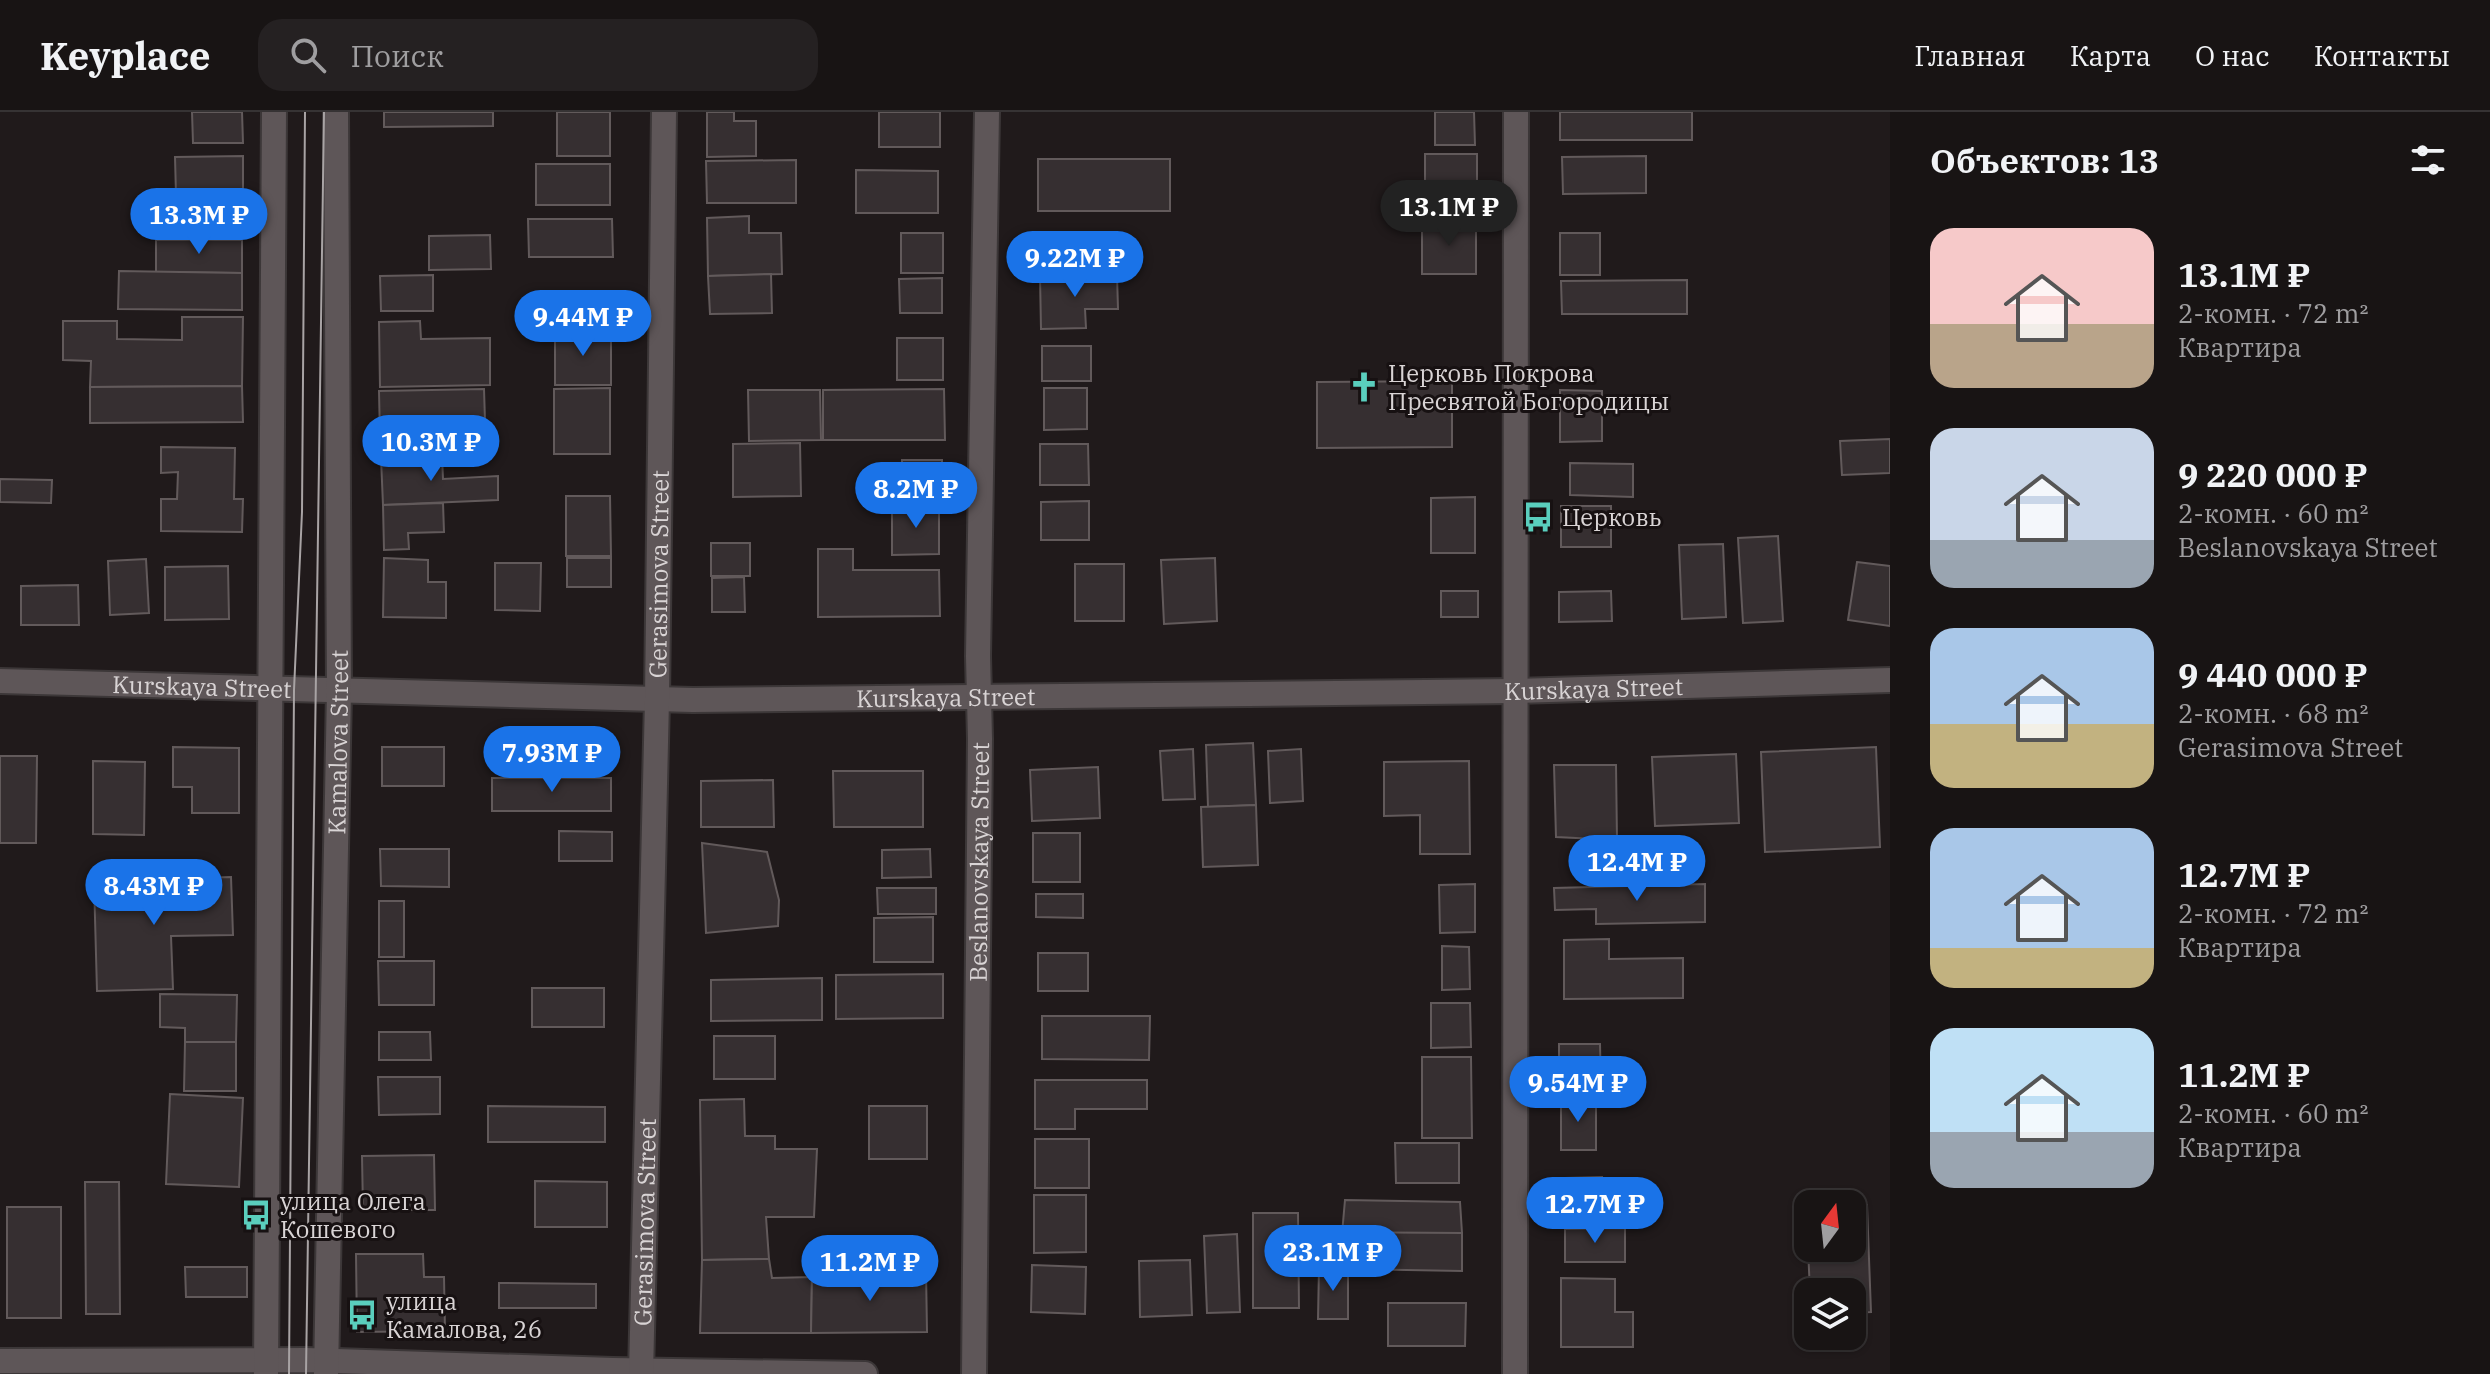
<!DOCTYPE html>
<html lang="ru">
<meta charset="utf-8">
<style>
:root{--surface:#181414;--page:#252122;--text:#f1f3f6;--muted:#9f9ea0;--line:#363334;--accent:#1a73e8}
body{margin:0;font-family:"IBM Plex Serif",serif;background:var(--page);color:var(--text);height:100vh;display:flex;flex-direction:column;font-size:30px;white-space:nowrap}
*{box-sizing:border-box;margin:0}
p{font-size:26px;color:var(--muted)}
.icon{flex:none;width:44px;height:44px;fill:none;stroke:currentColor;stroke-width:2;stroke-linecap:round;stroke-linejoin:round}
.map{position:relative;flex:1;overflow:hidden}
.details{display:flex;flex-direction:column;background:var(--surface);width:600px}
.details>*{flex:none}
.needle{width:52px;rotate:15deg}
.fabs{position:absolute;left:1794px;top:1078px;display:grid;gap:16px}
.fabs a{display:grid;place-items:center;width:72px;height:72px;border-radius:16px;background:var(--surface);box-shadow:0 2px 6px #0004,0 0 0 2px var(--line);font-size:40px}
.price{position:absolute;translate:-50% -68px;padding:0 18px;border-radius:28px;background:var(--accent);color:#fff;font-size:26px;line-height:52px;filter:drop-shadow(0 2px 4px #0008)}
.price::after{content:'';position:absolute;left:50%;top:48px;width:24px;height:18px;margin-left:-12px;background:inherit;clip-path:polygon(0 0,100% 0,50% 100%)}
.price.selected{background:#222;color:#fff}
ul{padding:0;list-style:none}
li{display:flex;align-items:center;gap:24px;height:200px;padding:0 40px}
li span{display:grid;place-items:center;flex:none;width:224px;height:160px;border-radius:24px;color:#555}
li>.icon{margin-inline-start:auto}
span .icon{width:96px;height:96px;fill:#fffc;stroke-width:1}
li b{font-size:34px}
h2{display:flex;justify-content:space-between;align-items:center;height:96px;padding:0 40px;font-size:34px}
header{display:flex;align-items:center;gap:48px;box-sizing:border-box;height:112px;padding:0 40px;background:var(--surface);border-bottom:2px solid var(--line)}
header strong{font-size:38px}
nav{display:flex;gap:44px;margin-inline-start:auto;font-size:28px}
.search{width:560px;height:72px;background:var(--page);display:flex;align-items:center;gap:20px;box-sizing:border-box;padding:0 28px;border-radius:24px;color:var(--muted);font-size:30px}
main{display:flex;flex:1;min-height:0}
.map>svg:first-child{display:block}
</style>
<header>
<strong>Keyplace</strong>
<div class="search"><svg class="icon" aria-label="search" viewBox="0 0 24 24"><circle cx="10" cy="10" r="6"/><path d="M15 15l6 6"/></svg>Поиск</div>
<nav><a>Главная</a><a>Карта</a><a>О нас</a><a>Контакты</a></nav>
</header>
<main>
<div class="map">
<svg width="1890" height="1262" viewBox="0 0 1890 1262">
<rect width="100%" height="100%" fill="#201a1b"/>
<g fill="#362f31" stroke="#625a5b" stroke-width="2">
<polygon points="192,0 242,0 243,31 193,31"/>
<polygon points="384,0 493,0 493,14 384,15"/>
<rect x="557" y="0" width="53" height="44"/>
<polygon points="707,0 734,0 734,9 756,9 756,44 707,45"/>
<rect x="879" y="0" width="61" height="35"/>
<polygon points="1435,0 1474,0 1475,33 1435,33"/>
<rect x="1560" y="0" width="132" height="28"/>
<rect x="1425" y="42" width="52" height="39"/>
<polygon points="243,44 243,83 176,83 175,45"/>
<polygon points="1646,44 1646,81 1563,82 1562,45"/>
<rect x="1038" y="47" width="132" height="52"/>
<polygon points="796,48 796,91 707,91 706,49"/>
<rect x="536" y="52" width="74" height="41"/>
<polygon points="856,58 938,59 938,101 856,101"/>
<polygon points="749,104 749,121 781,121 782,162 708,164 707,106"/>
<polygon points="528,107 612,107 613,145 529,145"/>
<rect x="1422" y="109" width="54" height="53"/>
<rect x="901" y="121" width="42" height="40"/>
<rect x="1560" y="121" width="40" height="42"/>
<polygon points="490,123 491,157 429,158 429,124"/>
<polygon points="156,128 242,128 242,161 156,160"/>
<polygon points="119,159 242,161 242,198 118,197"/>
<polygon points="771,162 772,201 710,202 708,164"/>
<polygon points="433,163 433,199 381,199 380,164"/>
<polygon points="1117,163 1118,197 1085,197 1086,216 1041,217 1040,164"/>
<polygon points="942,166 942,201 900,201 899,167"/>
<polygon points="1687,168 1687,202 1562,202 1561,169"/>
<polygon points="182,205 243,205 242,274 90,275 91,249 63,248 63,209 117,209 117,227 182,228"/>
<polygon points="420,209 421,227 490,226 490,273 380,275 379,210"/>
<polygon points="611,219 611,273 555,273 555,220"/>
<rect x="897" y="226" width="46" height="42"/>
<rect x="1042" y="234" width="49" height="35"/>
<polygon points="1452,269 1452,335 1317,336 1317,270"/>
<polygon points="242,274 243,310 90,311 90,275"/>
<polygon points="610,276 610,342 554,342 554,277"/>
<polygon points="1044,276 1087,276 1087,317 1044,318"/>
<polygon points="484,277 485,309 403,310 404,325 380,325 379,279"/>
<polygon points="944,277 945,328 823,328 823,278"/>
<polygon points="748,278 820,278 821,328 749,329"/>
<polygon points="1560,278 1602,279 1602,329 1560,330"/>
<polygon points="1890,327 1890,361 1842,363 1840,329"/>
<polygon points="800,331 801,384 733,385 733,332"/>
<polygon points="1040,332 1088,332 1089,373 1040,373"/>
<polygon points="161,335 235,336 234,387 243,387 242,420 161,419 161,387 177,387 178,360 161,361"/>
<polygon points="442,344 443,367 498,364 498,388 383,393 381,346"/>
<rect x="902" y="348" width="40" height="38"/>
<polygon points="1570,351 1633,352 1633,385 1570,383"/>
<polygon points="0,367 52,368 51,391 0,390"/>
<polygon points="566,384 610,384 611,444 566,444"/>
<polygon points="1475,385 1475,441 1431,441 1431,386"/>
<polygon points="1089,389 1089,428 1041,428 1041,390"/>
<polygon points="443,391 444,420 408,421 409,437 384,438 383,393"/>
<polygon points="939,392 939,442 892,443 892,393"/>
<rect x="1561" y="394" width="50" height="41"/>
<polygon points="1778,424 1783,509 1743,511 1738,426"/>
<rect x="711" y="431" width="39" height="33"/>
<polygon points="1723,432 1726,505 1682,507 1679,433"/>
<polygon points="818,437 853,437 853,458 939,458 940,504 818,505"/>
<polygon points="384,446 428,448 428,470 446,470 446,506 383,505"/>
<rect x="567" y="446" width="44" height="29"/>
<polygon points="1215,446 1217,509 1164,512 1161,448"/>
<polygon points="146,447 149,501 110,503 108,449"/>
<polygon points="1857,450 1890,454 1890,514 1848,508"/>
<polygon points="495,451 541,451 540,499 495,498"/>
<rect x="1075" y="452" width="49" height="57"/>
<polygon points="228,454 229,507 165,508 165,455"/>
<polygon points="744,465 745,500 712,500 712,466"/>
<polygon points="78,473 79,513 21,513 21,474"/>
<rect x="1441" y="479" width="37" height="26"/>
<polygon points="1611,479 1612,509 1559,510 1559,480"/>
<polygon points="1253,631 1256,693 1208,695 1206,633"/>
<polygon points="173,635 239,636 239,701 192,701 192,675 173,675"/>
<rect x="382" y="635" width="62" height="39"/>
<polygon points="1876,635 1880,735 1765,740 1761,640"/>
<polygon points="1193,637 1195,687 1163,688 1160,639"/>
<polygon points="1301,637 1303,689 1270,691 1268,639"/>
<polygon points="1736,642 1739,711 1655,714 1652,645"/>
<polygon points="0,644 37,644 36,731 0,731"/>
<polygon points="93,649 145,650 144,723 93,722"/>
<polygon points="1469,649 1470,742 1420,742 1420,703 1384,704 1384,650"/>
<polygon points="1554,653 1616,653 1617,728 1556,725"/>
<polygon points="1098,655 1100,706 1032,709 1030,658"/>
<polygon points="833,659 923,659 923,715 834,715"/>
<rect x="492" y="666" width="119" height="33"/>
<polygon points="773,668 774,715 701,715 701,669"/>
<polygon points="1256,693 1258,753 1203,755 1201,695"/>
<polygon points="559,719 612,720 612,749 559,749"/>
<rect x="1033" y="721" width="47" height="49"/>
<polygon points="702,731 767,740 779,788 778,814 706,821"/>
<polygon points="380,737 449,737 449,775 381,774"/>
<polygon points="930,737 931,765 882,766 882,738"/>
<polygon points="231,765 233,823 171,824 173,877 97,879 94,769"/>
<polygon points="1475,772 1475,820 1440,821 1439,773"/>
<polygon points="1705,772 1705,810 1596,812 1596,797 1555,798 1554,776"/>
<polygon points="877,776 936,776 936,802 878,802"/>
<polygon points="1036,782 1083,782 1083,806 1036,805"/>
<rect x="379" y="789" width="25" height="56"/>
<polygon points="933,805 933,850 874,850 874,806"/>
<polygon points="1609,827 1609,847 1683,846 1683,886 1564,887 1564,828"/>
<polygon points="1442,834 1469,835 1470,877 1442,878"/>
<rect x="1038" y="841" width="50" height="38"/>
<polygon points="378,849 434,849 434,893 379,893"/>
<polygon points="943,862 943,906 836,907 836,863"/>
<polygon points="822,866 822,908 711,909 711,868"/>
<rect x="532" y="876" width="72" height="39"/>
<polygon points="160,882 237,883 236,930 185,930 185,916 160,915"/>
<polygon points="1431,891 1470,891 1471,935 1431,936"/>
<polygon points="1042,904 1150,904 1149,948 1042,947"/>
<polygon points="379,920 430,920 431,948 379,948"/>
<rect x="714" y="924" width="61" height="43"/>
<polygon points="185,930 236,930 236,979 184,979"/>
<polygon points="1559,932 1600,932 1601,977 1559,978"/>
<polygon points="1422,945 1471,945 1472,1026 1422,1026"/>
<polygon points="378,965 440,965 440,1002 379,1003"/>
<polygon points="1035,968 1147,968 1147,997 1075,997 1075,1017 1035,1017"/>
<polygon points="170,982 243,986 239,1075 166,1072"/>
<rect x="1561" y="985" width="35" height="53"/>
<polygon points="744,987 745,1024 775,1024 775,1037 817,1037 814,1105 766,1105 769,1147 702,1148 700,988"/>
<polygon points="488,994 605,995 605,1030 488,1030"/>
<rect x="869" y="994" width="58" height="53"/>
<rect x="1035" y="1027" width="54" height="49"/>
<polygon points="1395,1031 1459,1031 1459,1071 1396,1071"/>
<polygon points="434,1043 435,1098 363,1098 362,1044"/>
<polygon points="1602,1065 1602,1103 1565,1103 1565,1066"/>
<polygon points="535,1069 607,1070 607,1115 535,1115"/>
<polygon points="85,1070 119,1070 120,1202 86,1202"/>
<polygon points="1034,1083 1086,1083 1086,1140 1034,1141"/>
<polygon points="1345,1088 1460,1090 1462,1121 1342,1122"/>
<polygon points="1852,1093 1867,1093 1871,1200 1852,1201 1852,1180 1810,1180 1808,1136 1852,1136"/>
<rect x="7" y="1095" width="54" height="111"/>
<polygon points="1253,1101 1298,1101 1299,1196 1253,1196"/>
<polygon points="1625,1116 1625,1150 1565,1150 1565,1117"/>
<polygon points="1316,1120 1462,1121 1462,1159 1351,1157 1351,1149 1316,1149"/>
<polygon points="1237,1122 1240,1200 1207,1201 1204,1124"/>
<polygon points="356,1142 423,1142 424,1165 444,1165 445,1219 357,1220"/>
<polygon points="769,1147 772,1166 812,1165 811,1221 700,1221 702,1148"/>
<polygon points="1190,1148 1192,1203 1140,1205 1139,1149"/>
<polygon points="1032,1153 1086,1155 1085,1202 1031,1200"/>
<polygon points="185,1155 247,1155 247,1185 186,1185"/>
<polygon points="1319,1155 1348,1155 1348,1207 1318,1207"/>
<polygon points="926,1159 927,1220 811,1221 812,1165"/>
<polygon points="1561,1166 1615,1167 1615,1200 1633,1200 1633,1235 1561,1235"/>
<polygon points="499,1171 596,1172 596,1196 499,1196"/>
<polygon points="1388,1191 1466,1191 1465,1234 1388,1234"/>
</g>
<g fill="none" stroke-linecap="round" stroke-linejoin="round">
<g stroke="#3c3738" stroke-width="28">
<g id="minor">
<path id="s1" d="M0 569 693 588 1514 579 1890 568"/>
<polyline points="0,1249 306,1248 613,1258 865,1262"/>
<polyline points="266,1262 274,0"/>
<path id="s2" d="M326 1262 339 579 336 0"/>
<path id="s3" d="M641 1262 657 588 664 0"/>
<path id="s4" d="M974 1262 980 627 978 544 987 0"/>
<polyline points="1515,1262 1516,0"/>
</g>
</g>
<use href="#minor" stroke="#5e5658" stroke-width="24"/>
<g stroke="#a8a3a4" stroke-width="2">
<polyline points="289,1262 294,578 302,400 305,0"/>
<polyline points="306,1262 324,0"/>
</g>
</g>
<defs>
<g id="church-bare" transform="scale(2.4)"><path d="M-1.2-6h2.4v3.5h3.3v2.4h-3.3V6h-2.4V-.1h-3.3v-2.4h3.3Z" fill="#5acebd" stroke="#171112" stroke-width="2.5" paint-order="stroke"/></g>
<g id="bus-bare" transform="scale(2.4)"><path d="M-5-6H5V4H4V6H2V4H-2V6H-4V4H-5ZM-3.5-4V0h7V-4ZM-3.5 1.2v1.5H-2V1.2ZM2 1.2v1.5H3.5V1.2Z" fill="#5acebd" stroke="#171112" stroke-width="2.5" paint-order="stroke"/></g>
</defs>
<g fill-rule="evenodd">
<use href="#church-bare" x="1364" y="275"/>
<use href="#bus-bare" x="1538" y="405"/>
<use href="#bus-bare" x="256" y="1103"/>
<use href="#bus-bare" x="362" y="1203"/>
</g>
<g text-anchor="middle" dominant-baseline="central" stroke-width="6" stroke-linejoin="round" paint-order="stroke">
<g font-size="24" fill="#d9d4d5" stroke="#171112" text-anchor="start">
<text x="1388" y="261">Церковь Покрова<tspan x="1388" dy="28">Пресвятой Богородицы</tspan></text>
<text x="1562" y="405">Церковь</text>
<text x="280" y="1089">улица Олега<tspan x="280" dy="28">Кошевого</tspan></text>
<text x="386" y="1189">улица<tspan x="386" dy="28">Камалова, 26</tspan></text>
</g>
<g font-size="24" fill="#d9d4d5" stroke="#171112">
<text stroke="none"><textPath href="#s3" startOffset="800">Gerasimova Street</textPath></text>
<text stroke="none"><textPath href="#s1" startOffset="202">Kurskaya Street</textPath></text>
<text stroke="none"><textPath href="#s1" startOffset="1594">Kurskaya Street</textPath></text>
<text stroke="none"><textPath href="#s1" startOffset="946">Kurskaya Street</textPath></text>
<text stroke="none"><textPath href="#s2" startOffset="632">Kamalova Street</textPath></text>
<text stroke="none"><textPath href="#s4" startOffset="512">Beslanovskaya Street</textPath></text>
<text stroke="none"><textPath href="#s3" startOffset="152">Gerasimova Street</textPath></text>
</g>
</g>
</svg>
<div class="fabs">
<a><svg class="needle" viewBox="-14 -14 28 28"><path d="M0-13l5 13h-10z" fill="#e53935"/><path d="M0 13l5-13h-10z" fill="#9f9ea0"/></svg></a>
<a><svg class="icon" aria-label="layers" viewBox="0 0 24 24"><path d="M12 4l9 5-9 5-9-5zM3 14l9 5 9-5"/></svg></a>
</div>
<b class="price selected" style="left:1449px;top:136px">13.1M ₽</b>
<b class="price" style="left:199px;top:144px">13.3M ₽</b>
<b class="price" style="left:1075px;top:187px">9.22M ₽</b>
<b class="price" style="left:583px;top:246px">9.44M ₽</b>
<b class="price" style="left:431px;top:371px">10.3M ₽</b>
<b class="price" style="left:916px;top:418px">8.2M ₽</b>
<b class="price" style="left:552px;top:682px">7.93M ₽</b>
<b class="price" style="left:1637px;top:791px">12.4M ₽</b>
<b class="price" style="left:154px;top:815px">8.43M ₽</b>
<b class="price" style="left:1578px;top:1012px">9.54M ₽</b>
<b class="price" style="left:1595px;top:1133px">12.7M ₽</b>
<b class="price" style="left:1333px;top:1181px">23.1M ₽</b>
<b class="price" style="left:870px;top:1191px">11.2M ₽</b>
</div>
<section class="details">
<h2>Объектов: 13<svg class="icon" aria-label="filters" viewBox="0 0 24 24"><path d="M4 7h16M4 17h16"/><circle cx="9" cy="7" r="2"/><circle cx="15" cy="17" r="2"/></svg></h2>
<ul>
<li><span style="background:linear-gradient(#f6c9c9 60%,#b9a48a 0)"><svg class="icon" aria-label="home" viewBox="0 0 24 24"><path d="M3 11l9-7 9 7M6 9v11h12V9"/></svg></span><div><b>13.1M ₽</b><p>2-комн. · 72 m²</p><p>Квартира</p></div></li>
<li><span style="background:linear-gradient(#c9d6e8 70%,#9aa5b1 0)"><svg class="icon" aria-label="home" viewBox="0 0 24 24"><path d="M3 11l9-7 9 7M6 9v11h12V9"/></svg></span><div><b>9 220 000 ₽</b><p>2-комн. · 60 m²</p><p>Beslanovskaya Street</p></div></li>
<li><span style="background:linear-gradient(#a9c7e8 60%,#c2b280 0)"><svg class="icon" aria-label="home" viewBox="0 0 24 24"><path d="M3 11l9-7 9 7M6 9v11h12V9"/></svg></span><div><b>9 440 000 ₽</b><p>2-комн. · 68 m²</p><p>Gerasimova Street</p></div></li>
<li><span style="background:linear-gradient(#a9c7e8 75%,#c2b280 0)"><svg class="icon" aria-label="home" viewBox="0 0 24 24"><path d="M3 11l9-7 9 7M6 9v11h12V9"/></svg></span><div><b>12.7M ₽</b><p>2-комн. · 72 m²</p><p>Квартира</p></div></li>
<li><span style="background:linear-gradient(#bfe0f5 65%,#9aa5b1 0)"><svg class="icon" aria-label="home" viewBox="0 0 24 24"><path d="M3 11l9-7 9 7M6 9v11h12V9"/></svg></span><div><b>11.2M ₽</b><p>2-комн. · 60 m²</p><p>Квартира</p></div></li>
</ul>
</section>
</main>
